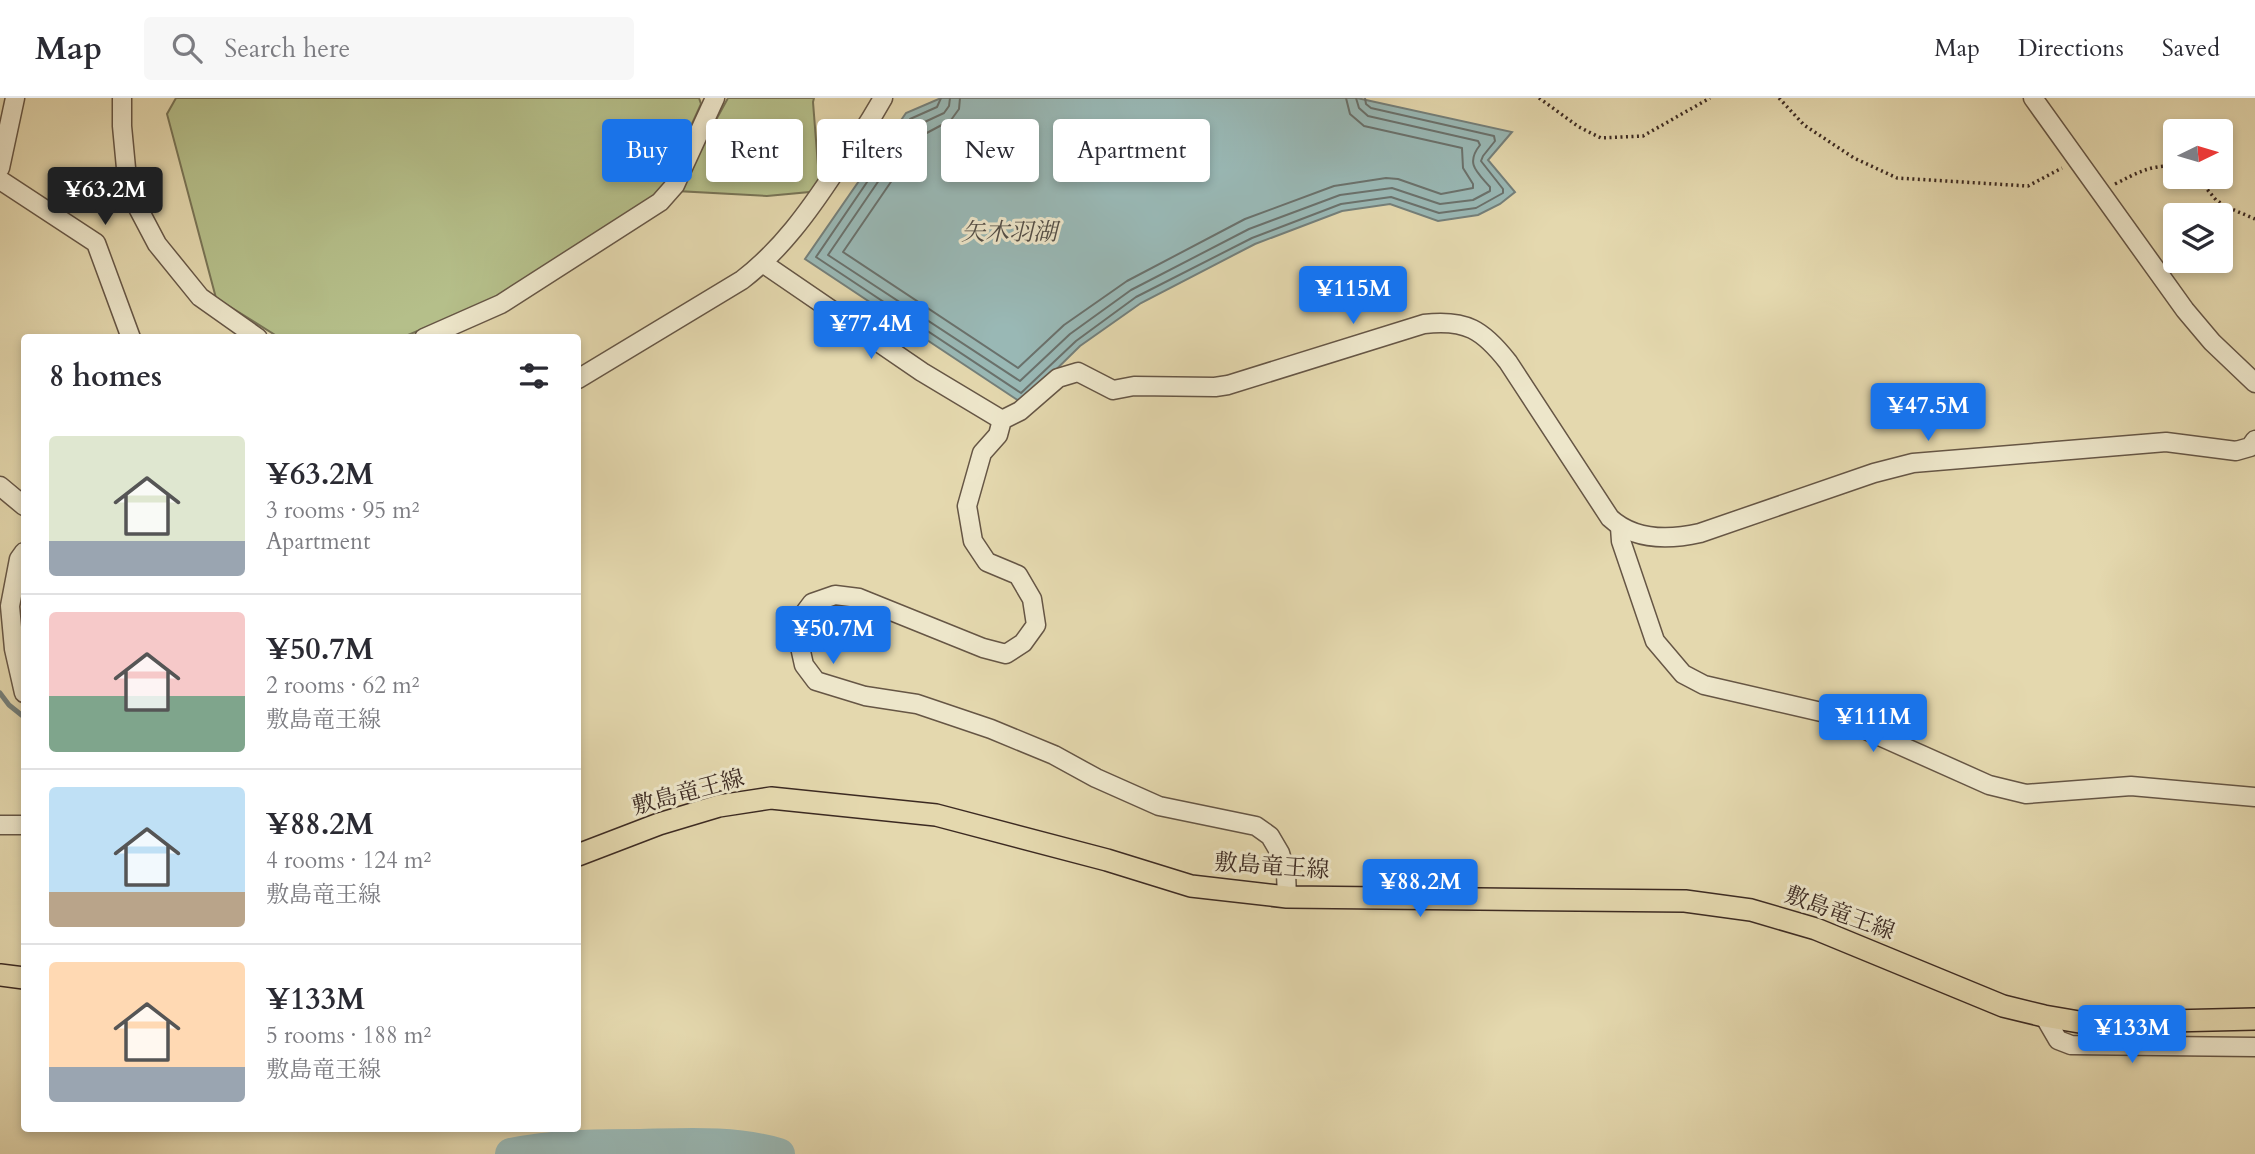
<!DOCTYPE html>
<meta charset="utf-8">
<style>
:root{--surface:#fff;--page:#f7f7f7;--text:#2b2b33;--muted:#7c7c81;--line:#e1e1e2;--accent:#1a73e8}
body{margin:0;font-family:Cardo,"Noto Serif JP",serif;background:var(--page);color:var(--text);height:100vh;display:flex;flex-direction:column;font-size:26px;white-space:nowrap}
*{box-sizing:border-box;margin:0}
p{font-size:23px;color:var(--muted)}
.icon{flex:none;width:38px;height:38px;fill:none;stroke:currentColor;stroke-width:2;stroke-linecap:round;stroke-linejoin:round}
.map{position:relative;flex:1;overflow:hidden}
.sheet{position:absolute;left:21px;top:236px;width:560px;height:798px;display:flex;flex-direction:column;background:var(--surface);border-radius:7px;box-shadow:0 4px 10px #0003}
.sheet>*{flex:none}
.guide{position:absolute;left:602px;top:21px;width:665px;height:63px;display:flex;gap:14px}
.needle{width:46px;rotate:85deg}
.fabs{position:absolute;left:2163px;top:21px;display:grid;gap:14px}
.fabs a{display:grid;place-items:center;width:70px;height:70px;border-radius:7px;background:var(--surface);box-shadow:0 4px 10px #0003;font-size:35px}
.price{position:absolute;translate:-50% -60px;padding:0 16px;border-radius:7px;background:var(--accent);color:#fff;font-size:23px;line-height:46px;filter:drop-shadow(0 2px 4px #0008)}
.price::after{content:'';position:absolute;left:50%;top:42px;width:21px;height:16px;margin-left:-10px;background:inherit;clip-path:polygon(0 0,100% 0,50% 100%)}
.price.selected{background:#222;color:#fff}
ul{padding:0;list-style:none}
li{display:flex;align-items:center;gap:21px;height:175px;padding:0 28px}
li+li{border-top:2px solid var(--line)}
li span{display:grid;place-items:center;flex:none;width:196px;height:140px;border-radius:7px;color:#555}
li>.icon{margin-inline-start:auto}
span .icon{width:84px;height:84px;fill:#fffc;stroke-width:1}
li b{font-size:30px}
h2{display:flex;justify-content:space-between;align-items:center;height:84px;padding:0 28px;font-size:30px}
.chip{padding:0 24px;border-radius:7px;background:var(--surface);box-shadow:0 4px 10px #0003;font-size:24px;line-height:63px}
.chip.selected{background:var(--accent);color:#fff}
header{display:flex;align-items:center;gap:42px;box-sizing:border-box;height:98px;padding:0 35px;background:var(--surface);border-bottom:2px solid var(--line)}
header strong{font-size:33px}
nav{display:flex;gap:38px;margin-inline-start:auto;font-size:24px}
.search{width:490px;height:63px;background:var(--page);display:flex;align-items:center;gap:18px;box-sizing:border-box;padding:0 24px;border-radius:7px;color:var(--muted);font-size:26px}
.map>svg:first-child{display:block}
</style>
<header>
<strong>Map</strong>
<div class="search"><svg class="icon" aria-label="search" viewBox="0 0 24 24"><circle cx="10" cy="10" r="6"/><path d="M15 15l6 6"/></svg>Search here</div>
<nav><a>Map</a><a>Directions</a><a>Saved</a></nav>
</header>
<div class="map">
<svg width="2255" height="1056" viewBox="0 0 2255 1056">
<rect width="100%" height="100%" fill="#e4d8ae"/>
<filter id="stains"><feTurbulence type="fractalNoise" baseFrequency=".00286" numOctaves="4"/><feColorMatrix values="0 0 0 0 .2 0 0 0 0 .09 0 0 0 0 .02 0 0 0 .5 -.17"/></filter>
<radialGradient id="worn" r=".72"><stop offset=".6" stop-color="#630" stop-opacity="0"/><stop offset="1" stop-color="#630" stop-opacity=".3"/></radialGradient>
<g fill="#b5bf8a" stroke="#787456" stroke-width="2">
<polygon points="176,0 699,0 701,6 661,94 496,200 401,240 280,240 216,200 167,16"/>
<polygon points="728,0 814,0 813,4 820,93 767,98 677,93"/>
</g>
<polygon fill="#99b8b5" stroke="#747f7a" stroke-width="2" points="941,0 1357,0 1512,34 1488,62 1515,94 1500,106 1478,117 1438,123 1390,106 1342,113 1255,146 1141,205 1080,248 1022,305 805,161 906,15"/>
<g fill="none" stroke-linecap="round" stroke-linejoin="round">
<g stroke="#6a716c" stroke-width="2">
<polyline points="941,0 937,9 910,21 816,159 1021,295 1076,243 1136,199 1252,140 1341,106 1391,99 1439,115 1476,110 1503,95 1503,91 1481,63 1483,58 1495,43 1494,38 1371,10 1366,6 1365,0"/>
<path d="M950 0 949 8 944 15 916 28 828 157 1020 283 1070 236 1131 192 1249 131 1340 97 1392 90 1440 106 1473 102 1490 93V89C1477 74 1465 66 1480 47L1478 43 1368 18 1359 10 1356 0"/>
<polyline points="960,0 959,11 951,22 923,37 843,154 1018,270 1064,227 1127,183 1245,121 1334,88 1386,80 1398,81 1441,96 1473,90 1473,86 1463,70 1462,50 1364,28 1350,16 1346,0"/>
</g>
<polyline stroke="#747f7a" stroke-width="5" points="0,595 9,607 24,619"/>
<path stroke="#99b8b5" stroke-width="32" d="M511 1056C553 1047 597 1047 640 1047 687 1046 734 1043 779 1056"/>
<g stroke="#665645" stroke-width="21">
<g id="minor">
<polyline points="122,0 122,28 128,91 157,146 200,199 258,240"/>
<polyline points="2033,0 2185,212 2212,244 2255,285"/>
<polyline points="0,70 15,0"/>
<polyline points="0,82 96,145 131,240"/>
<polyline points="764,166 922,274 1002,322"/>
<polyline points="424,240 501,206 660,104 675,87 715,0"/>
<path d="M578 281 742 182C781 152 809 113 836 72 853 49 869 25 883 0"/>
<polyline points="0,388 24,408"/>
<polyline points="1620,429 1621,443 1655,543 1683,576 1704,587 1830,616 1989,687 2026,696 2131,688 2255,699"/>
<polyline points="24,454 19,461 10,508 14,551 24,595"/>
<polyline points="0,727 24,727"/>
<path d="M1287 799 1286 775 1280 755 1270 738 1256 728 1159 708 1096 680 1054 657 991 631 917 606 865 598 816 583 804 567 798 540 800 521 812 505 835 497 859 500 983 550 1006 556 1023 545 1036 527 1032 501 1018 477 987 464 973 443 967 408 982 355 998 337 1002 322 1020 313 1058 280 1078 274 1113 292 1134 288 1215 289 1228 287 1424 226C1466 221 1483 232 1508 264L1610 420C1635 443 1669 442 1700 435L1874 375 1913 365 2166 344 2236 353 2250 349 2255 342"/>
<polyline points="2044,918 2058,942 2071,947 2255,949"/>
</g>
</g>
<g stroke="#3c2a22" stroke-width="24">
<g id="major">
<polyline points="578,757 659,726 719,708 771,700 936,717 1107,762 1191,788 1287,799 1685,803 1751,812 1816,831 2003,908 2044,918 2085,925 2255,921"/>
<polyline points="0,877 24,880"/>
</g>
</g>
<g stroke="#3c2a22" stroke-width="3.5" stroke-dasharray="2 3.5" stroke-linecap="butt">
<polyline points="1539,0 1579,29 1601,40 1643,38 1710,0"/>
<polyline points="1779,0 1804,27 1854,60 1897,80 2028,88 2062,70"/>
<polyline points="2197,79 2216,102 2227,109 2255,121"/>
<path d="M2115 86C2137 75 2150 67 2175 68"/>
</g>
<use href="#minor" stroke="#ede6ca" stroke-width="18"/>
<use href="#major" stroke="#e4d8ae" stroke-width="21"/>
</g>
<g text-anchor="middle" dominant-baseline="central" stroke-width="6" stroke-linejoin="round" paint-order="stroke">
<g font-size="23" fill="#3c2a22" stroke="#ede6ca">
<text transform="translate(688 694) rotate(-15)">敷島竜王線</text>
<text transform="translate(1272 768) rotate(4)">敷島竜王線</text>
<text transform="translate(1840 815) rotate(20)">敷島竜王線</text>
</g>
<g font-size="24" font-style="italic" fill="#534e47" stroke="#ede6ca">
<text x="1009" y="134">矢木羽湖</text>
</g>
</g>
<rect width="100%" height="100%" filter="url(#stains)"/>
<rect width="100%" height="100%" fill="url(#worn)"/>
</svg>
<div class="fabs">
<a><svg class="needle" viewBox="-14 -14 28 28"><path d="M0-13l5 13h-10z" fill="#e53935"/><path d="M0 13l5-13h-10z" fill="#7c7c81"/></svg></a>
<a><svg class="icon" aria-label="layers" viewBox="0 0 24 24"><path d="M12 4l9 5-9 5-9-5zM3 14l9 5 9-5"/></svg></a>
</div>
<b class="price selected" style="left:105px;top:129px">¥63.2M</b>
<b class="price" style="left:1353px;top:228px">¥115M</b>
<b class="price" style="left:871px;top:263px">¥77.4M</b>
<b class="price" style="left:1928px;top:345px">¥47.5M</b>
<b class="price" style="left:833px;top:568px">¥50.7M</b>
<b class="price" style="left:1873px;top:656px">¥111M</b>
<b class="price" style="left:1420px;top:821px">¥88.2M</b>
<b class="price" style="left:2132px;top:967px">¥133M</b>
<div class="guide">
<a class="chip selected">Buy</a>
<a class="chip">Rent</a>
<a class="chip">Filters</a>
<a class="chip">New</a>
<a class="chip">Apartment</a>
</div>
<section class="sheet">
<h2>8 homes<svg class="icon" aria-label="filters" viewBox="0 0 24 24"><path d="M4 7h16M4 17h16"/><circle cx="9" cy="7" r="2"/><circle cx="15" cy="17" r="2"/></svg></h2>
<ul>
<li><span style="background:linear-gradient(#dfe7d0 75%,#9aa5b1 0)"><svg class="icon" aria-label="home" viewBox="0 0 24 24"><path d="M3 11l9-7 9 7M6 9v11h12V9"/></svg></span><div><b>¥63.2M</b><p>3 rooms · 95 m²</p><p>Apartment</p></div></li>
<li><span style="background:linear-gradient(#f6c9c9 60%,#7fa58c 0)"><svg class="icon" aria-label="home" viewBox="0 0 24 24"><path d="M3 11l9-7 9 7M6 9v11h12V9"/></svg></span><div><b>¥50.7M</b><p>2 rooms · 62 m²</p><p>敷島竜王線</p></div></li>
<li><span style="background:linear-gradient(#bfe0f5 75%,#b9a48a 0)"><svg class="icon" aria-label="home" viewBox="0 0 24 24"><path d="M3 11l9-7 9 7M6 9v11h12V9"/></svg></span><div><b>¥88.2M</b><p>4 rooms · 124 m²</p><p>敷島竜王線</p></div></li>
<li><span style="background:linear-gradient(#ffd9b3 75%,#9aa5b1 0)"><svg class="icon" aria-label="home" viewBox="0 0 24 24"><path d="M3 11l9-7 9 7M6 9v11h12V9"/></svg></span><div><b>¥133M</b><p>5 rooms · 188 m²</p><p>敷島竜王線</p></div></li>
</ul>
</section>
</div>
